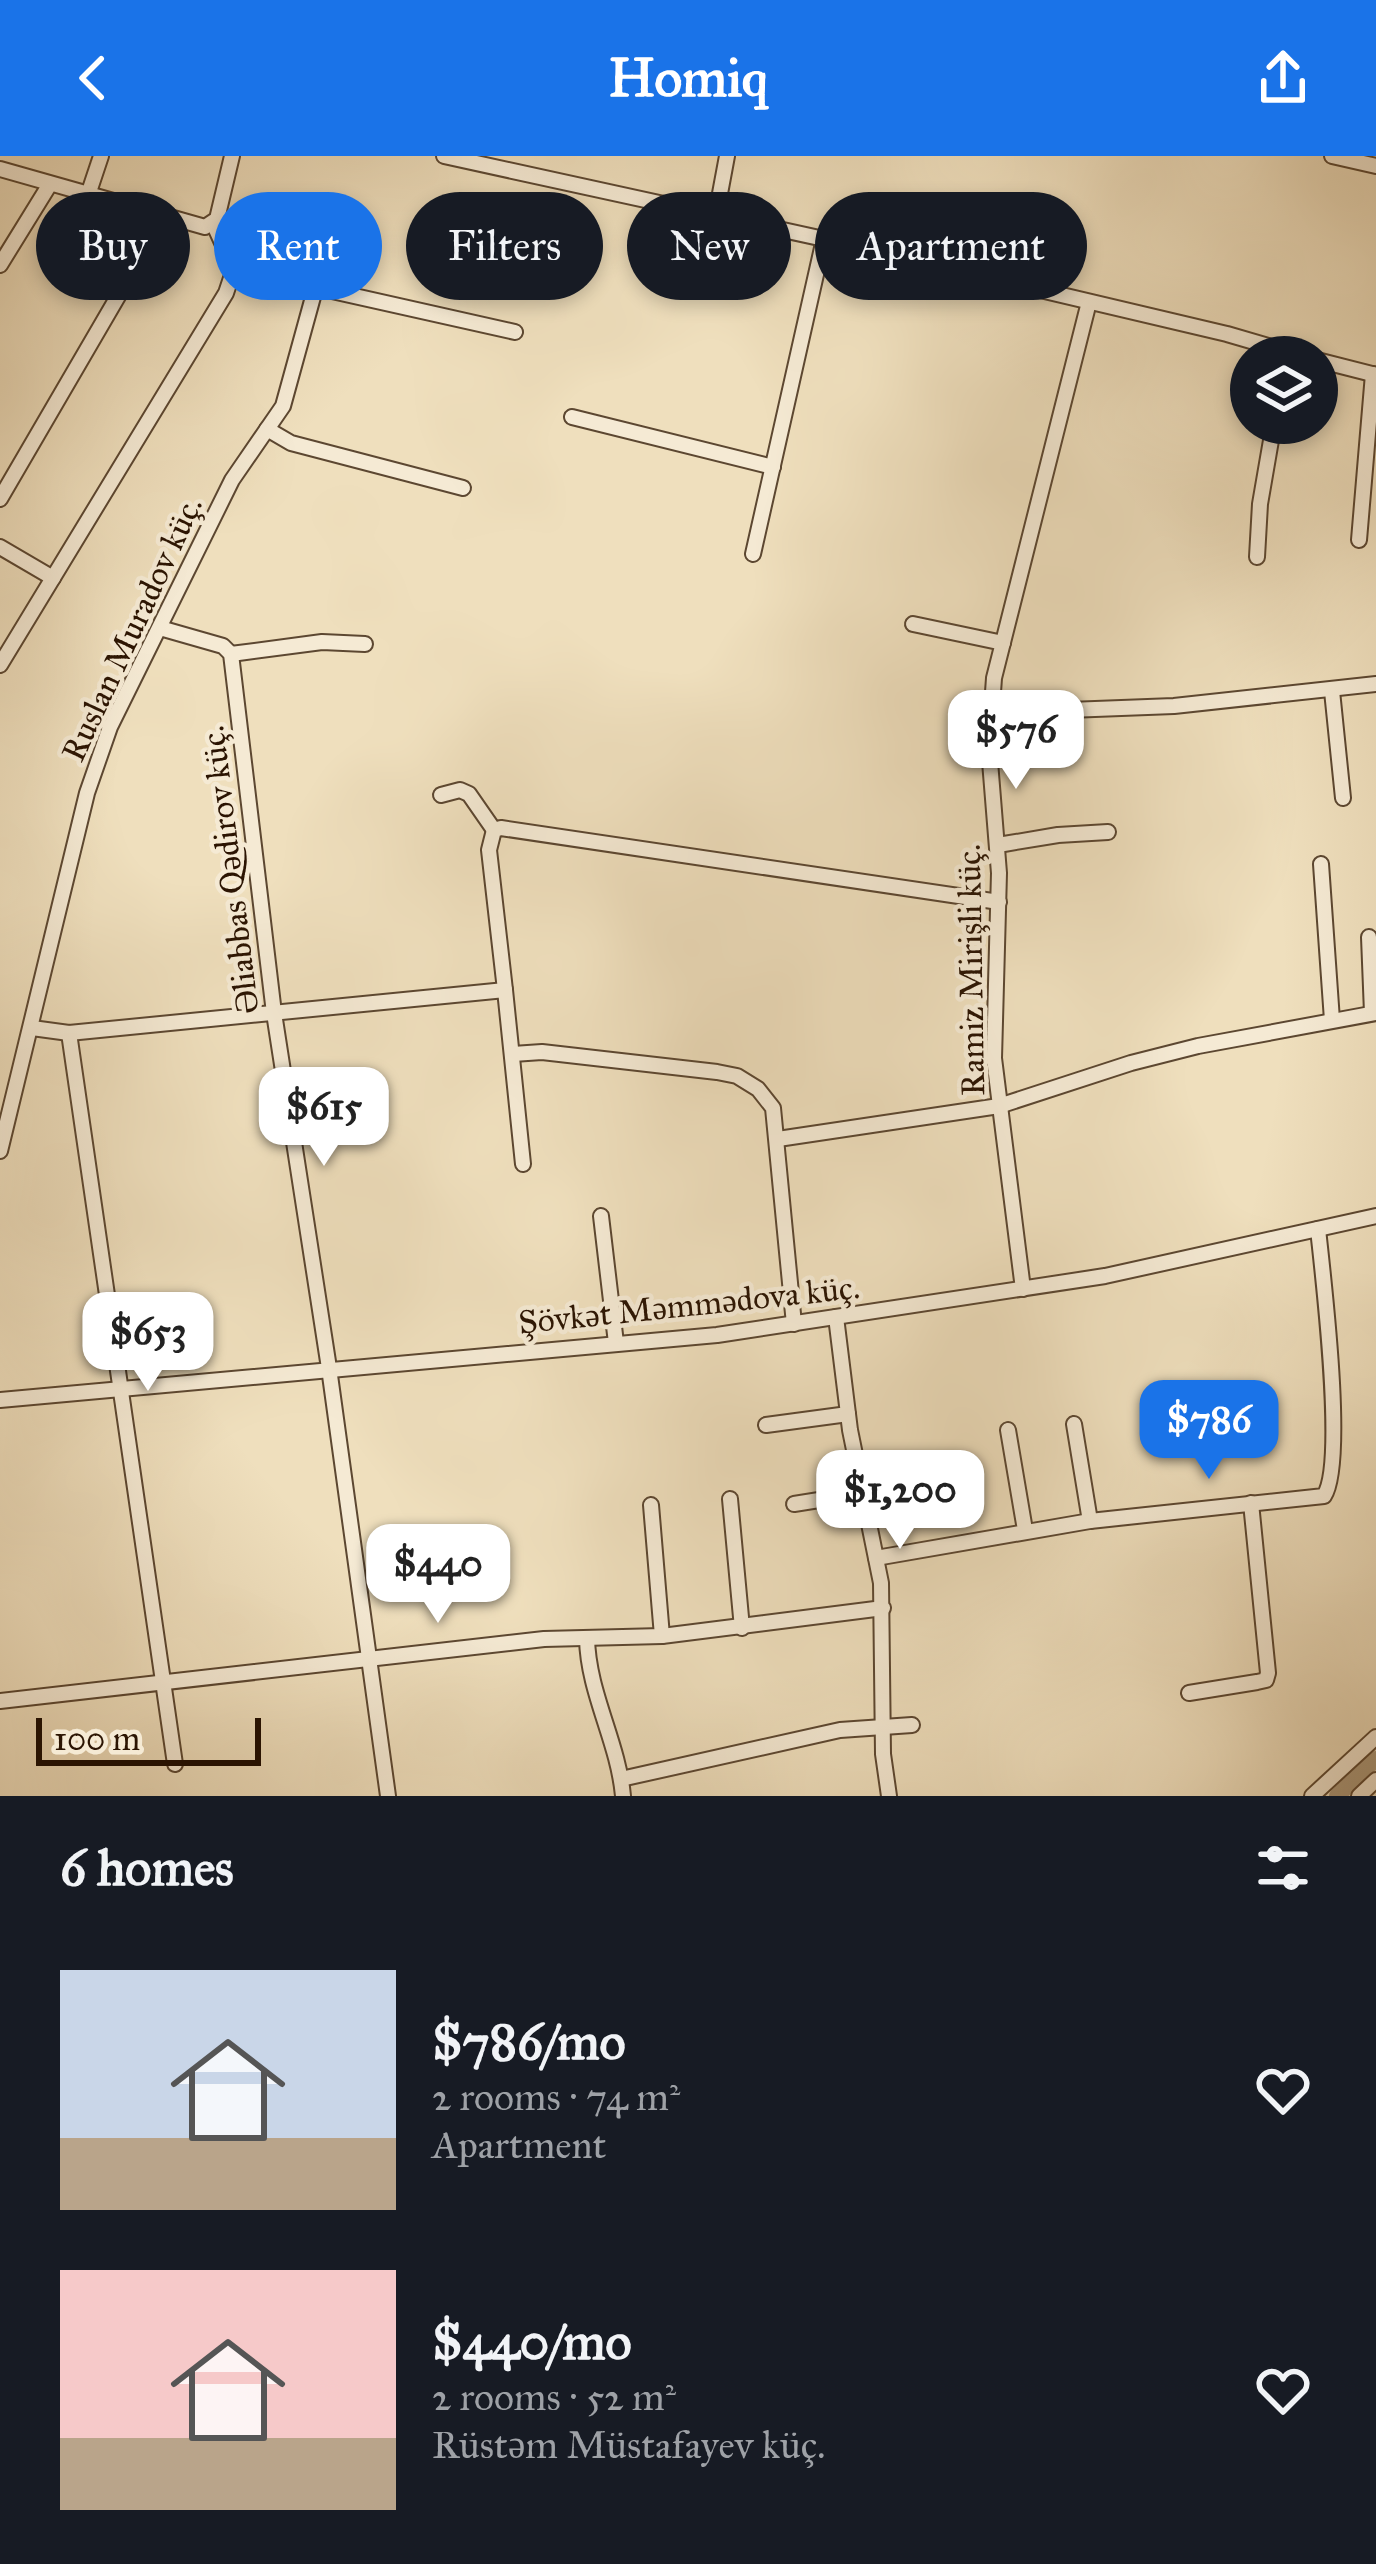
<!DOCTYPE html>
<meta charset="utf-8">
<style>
:root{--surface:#171b24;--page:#20242c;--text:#f1f3f6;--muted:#9ea1a6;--accent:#1a73e8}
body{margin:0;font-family:"IM FELL Great Primer",serif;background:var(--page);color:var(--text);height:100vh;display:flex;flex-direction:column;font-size:45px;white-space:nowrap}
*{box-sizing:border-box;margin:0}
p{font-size:39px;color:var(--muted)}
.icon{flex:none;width:66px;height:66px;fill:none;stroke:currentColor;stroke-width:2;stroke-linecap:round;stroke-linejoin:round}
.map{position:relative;height:1640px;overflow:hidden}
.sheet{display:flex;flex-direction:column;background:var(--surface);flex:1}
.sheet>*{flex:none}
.guide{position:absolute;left:36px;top:36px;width:1305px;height:108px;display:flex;gap:24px}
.controls{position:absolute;left:1230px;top:180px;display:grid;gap:24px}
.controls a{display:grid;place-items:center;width:108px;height:108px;border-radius:50%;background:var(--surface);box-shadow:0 6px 18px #0003;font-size:60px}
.scale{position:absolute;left:36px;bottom:30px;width:225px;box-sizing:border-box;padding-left:12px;border:6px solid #2b1402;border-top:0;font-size:33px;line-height:42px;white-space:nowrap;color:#2b1402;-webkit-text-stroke:9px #f5ead4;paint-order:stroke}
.price{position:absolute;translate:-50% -102px;padding:0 27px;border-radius:24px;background:#fff;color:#222;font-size:39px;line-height:78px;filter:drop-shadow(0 3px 6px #0008)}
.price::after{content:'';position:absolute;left:50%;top:72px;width:36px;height:27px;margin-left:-18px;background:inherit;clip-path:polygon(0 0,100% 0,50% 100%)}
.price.selected{background:var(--accent);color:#fff}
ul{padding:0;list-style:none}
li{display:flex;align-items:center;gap:36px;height:300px;padding:0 60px}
li span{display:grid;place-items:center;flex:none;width:336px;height:240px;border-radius:0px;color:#555}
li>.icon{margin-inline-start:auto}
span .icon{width:144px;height:144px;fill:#fffc;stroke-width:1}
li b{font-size:51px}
h2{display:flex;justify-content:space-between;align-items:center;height:144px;padding:0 60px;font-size:51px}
.chip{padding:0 42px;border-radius:54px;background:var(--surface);box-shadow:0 6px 18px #0003;font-size:42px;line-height:108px}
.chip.selected{background:var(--accent);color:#fff}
header{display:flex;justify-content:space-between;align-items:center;height:156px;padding:0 60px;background:var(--accent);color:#fff;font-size:54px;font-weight:800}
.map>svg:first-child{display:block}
</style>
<header><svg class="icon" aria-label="back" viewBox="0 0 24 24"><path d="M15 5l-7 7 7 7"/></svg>Homiq<svg class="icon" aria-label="share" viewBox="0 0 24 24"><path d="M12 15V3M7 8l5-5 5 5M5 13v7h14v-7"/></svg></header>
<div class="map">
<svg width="1376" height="1640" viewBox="0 0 1376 1640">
<rect width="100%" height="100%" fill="#efdfbd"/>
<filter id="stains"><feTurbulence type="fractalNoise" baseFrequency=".00167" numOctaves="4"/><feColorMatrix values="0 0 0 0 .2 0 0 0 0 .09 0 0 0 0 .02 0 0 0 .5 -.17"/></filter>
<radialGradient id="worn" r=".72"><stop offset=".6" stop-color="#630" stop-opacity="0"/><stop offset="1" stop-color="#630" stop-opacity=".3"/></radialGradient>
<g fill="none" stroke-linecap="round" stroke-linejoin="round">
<polyline stroke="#ac9a7d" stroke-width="16" points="1337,1640 1376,1603"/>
<g stroke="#5c4731" stroke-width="18">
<g id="minor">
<polyline points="444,0 824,83 1227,178 1306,201"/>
<polyline points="1332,0 1376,10"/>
<polyline points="0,13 205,71 217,63 232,0"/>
<polyline points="88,39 101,0"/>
<polyline points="716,59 727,0"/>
<polyline points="0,109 50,28"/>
<polyline points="234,113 515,176"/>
<polyline points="1317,204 1376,219"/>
<polyline points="572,261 773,311"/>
<polyline points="267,273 291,287 463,332"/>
<polyline points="0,343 138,106 153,59"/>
<polyline points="1359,384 1373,218"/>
<polyline points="0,391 53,422"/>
<polyline points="753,398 824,83"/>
<polyline points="1257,401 1260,348 1274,267"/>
<polyline points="913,468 1003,487"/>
<polyline points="160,472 223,490 231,498 274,857 329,1212 388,1640"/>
<polyline points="231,498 322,486 365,488"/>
<polyline points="0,509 226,137 234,113 214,69"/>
<polyline points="1332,535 1343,642"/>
<polyline points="988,557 1174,550 1376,528"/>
<polyline points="441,639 460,634 469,638 494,674"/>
<polyline points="998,689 1058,679 1108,676"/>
<polyline points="1321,708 1332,864"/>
<polyline points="1369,781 1372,857"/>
<polyline points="505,834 523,1008"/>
<polyline points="32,872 69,877 505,834 489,694 494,674 501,672 999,746"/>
<polyline points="69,877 175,1608"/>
<polyline points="513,898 542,896 717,916 737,920 758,933 773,952 794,1168"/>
<polyline points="778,983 999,950 1131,907 1198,890 1376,857"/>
<polyline points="0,995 87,637 110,571 232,324 283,250 316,130"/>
<polyline points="601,1060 616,1187"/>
<polyline points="1023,1133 994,902 999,717 989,593 994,522 1089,146"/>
<polyline points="836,1161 850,1274 881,1427 883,1598 889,1640"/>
<polyline points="0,1244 717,1179 1105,1120 1376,1060"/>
<polyline points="1074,1268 1090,1365"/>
<polyline points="766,1269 848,1258"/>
<polyline points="1008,1274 1025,1374"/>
<polyline points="730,1343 742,1472"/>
<polyline points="794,1348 863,1337"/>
<polyline points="651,1349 662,1480"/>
<path d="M876 1402 1090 1365 1324 1340C1346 1307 1323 1121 1318 1073"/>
<path d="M587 1482C588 1537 618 1585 623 1640"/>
<polyline points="1189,1537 1257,1526 1266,1524 1268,1517 1251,1347"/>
<polyline points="0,1545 544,1483 662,1480 883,1452"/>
<polyline points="621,1623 840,1574 912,1569"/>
<polyline points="1312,1640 1376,1581"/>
<polyline points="1359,1640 1376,1624"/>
</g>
</g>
<use href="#minor" stroke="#f5ead4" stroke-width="14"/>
</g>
<g text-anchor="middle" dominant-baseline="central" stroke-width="9" stroke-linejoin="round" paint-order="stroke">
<g font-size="33" fill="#2b1402" stroke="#f5ead4">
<text transform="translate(132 473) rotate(-65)">Ruslan Muradov küç.</text>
<text transform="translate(230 714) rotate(-97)">Əliabbas Qədirov küç.</text>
<text transform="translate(971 814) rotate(-91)">Ramiz Mirişli küç.</text>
<text transform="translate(689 1149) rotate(-6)">Şövkət Məmmədova küç.</text>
</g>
</g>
<rect width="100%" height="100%" filter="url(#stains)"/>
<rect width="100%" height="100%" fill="url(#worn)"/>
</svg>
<div class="controls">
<a><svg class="icon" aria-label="layers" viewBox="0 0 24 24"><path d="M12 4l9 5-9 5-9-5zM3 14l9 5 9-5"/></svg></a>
</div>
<div class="scale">100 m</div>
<b class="price" style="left:1016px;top:636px">$576</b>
<b class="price" style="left:324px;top:1013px">$615</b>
<b class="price" style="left:148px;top:1238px">$653</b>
<b class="price selected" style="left:1209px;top:1326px">$786</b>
<b class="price" style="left:900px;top:1396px">$1,200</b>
<b class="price" style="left:438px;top:1470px">$440</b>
<div class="guide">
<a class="chip">Buy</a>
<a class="chip selected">Rent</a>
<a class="chip">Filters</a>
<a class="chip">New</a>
<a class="chip">Apartment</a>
</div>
</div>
<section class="sheet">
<h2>6 homes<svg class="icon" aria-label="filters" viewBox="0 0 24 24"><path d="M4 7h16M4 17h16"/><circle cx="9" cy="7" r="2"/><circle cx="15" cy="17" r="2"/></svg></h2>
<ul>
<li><span style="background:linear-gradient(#c9d6e8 70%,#b9a48a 0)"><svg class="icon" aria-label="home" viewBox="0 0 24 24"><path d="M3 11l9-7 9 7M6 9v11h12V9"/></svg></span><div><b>$786/mo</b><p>2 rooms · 74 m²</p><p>Apartment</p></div><svg class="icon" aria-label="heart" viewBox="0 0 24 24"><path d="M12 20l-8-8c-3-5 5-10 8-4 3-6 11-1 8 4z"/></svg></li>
<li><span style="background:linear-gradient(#f6c9c9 70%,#b9a48a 0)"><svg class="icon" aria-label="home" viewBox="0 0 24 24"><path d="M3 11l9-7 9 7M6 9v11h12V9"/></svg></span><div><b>$440/mo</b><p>2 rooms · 52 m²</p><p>Rüstəm Müstafayev küç.</p></div><svg class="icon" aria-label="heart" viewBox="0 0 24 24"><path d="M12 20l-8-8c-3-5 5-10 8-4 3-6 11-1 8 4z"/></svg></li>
</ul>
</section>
